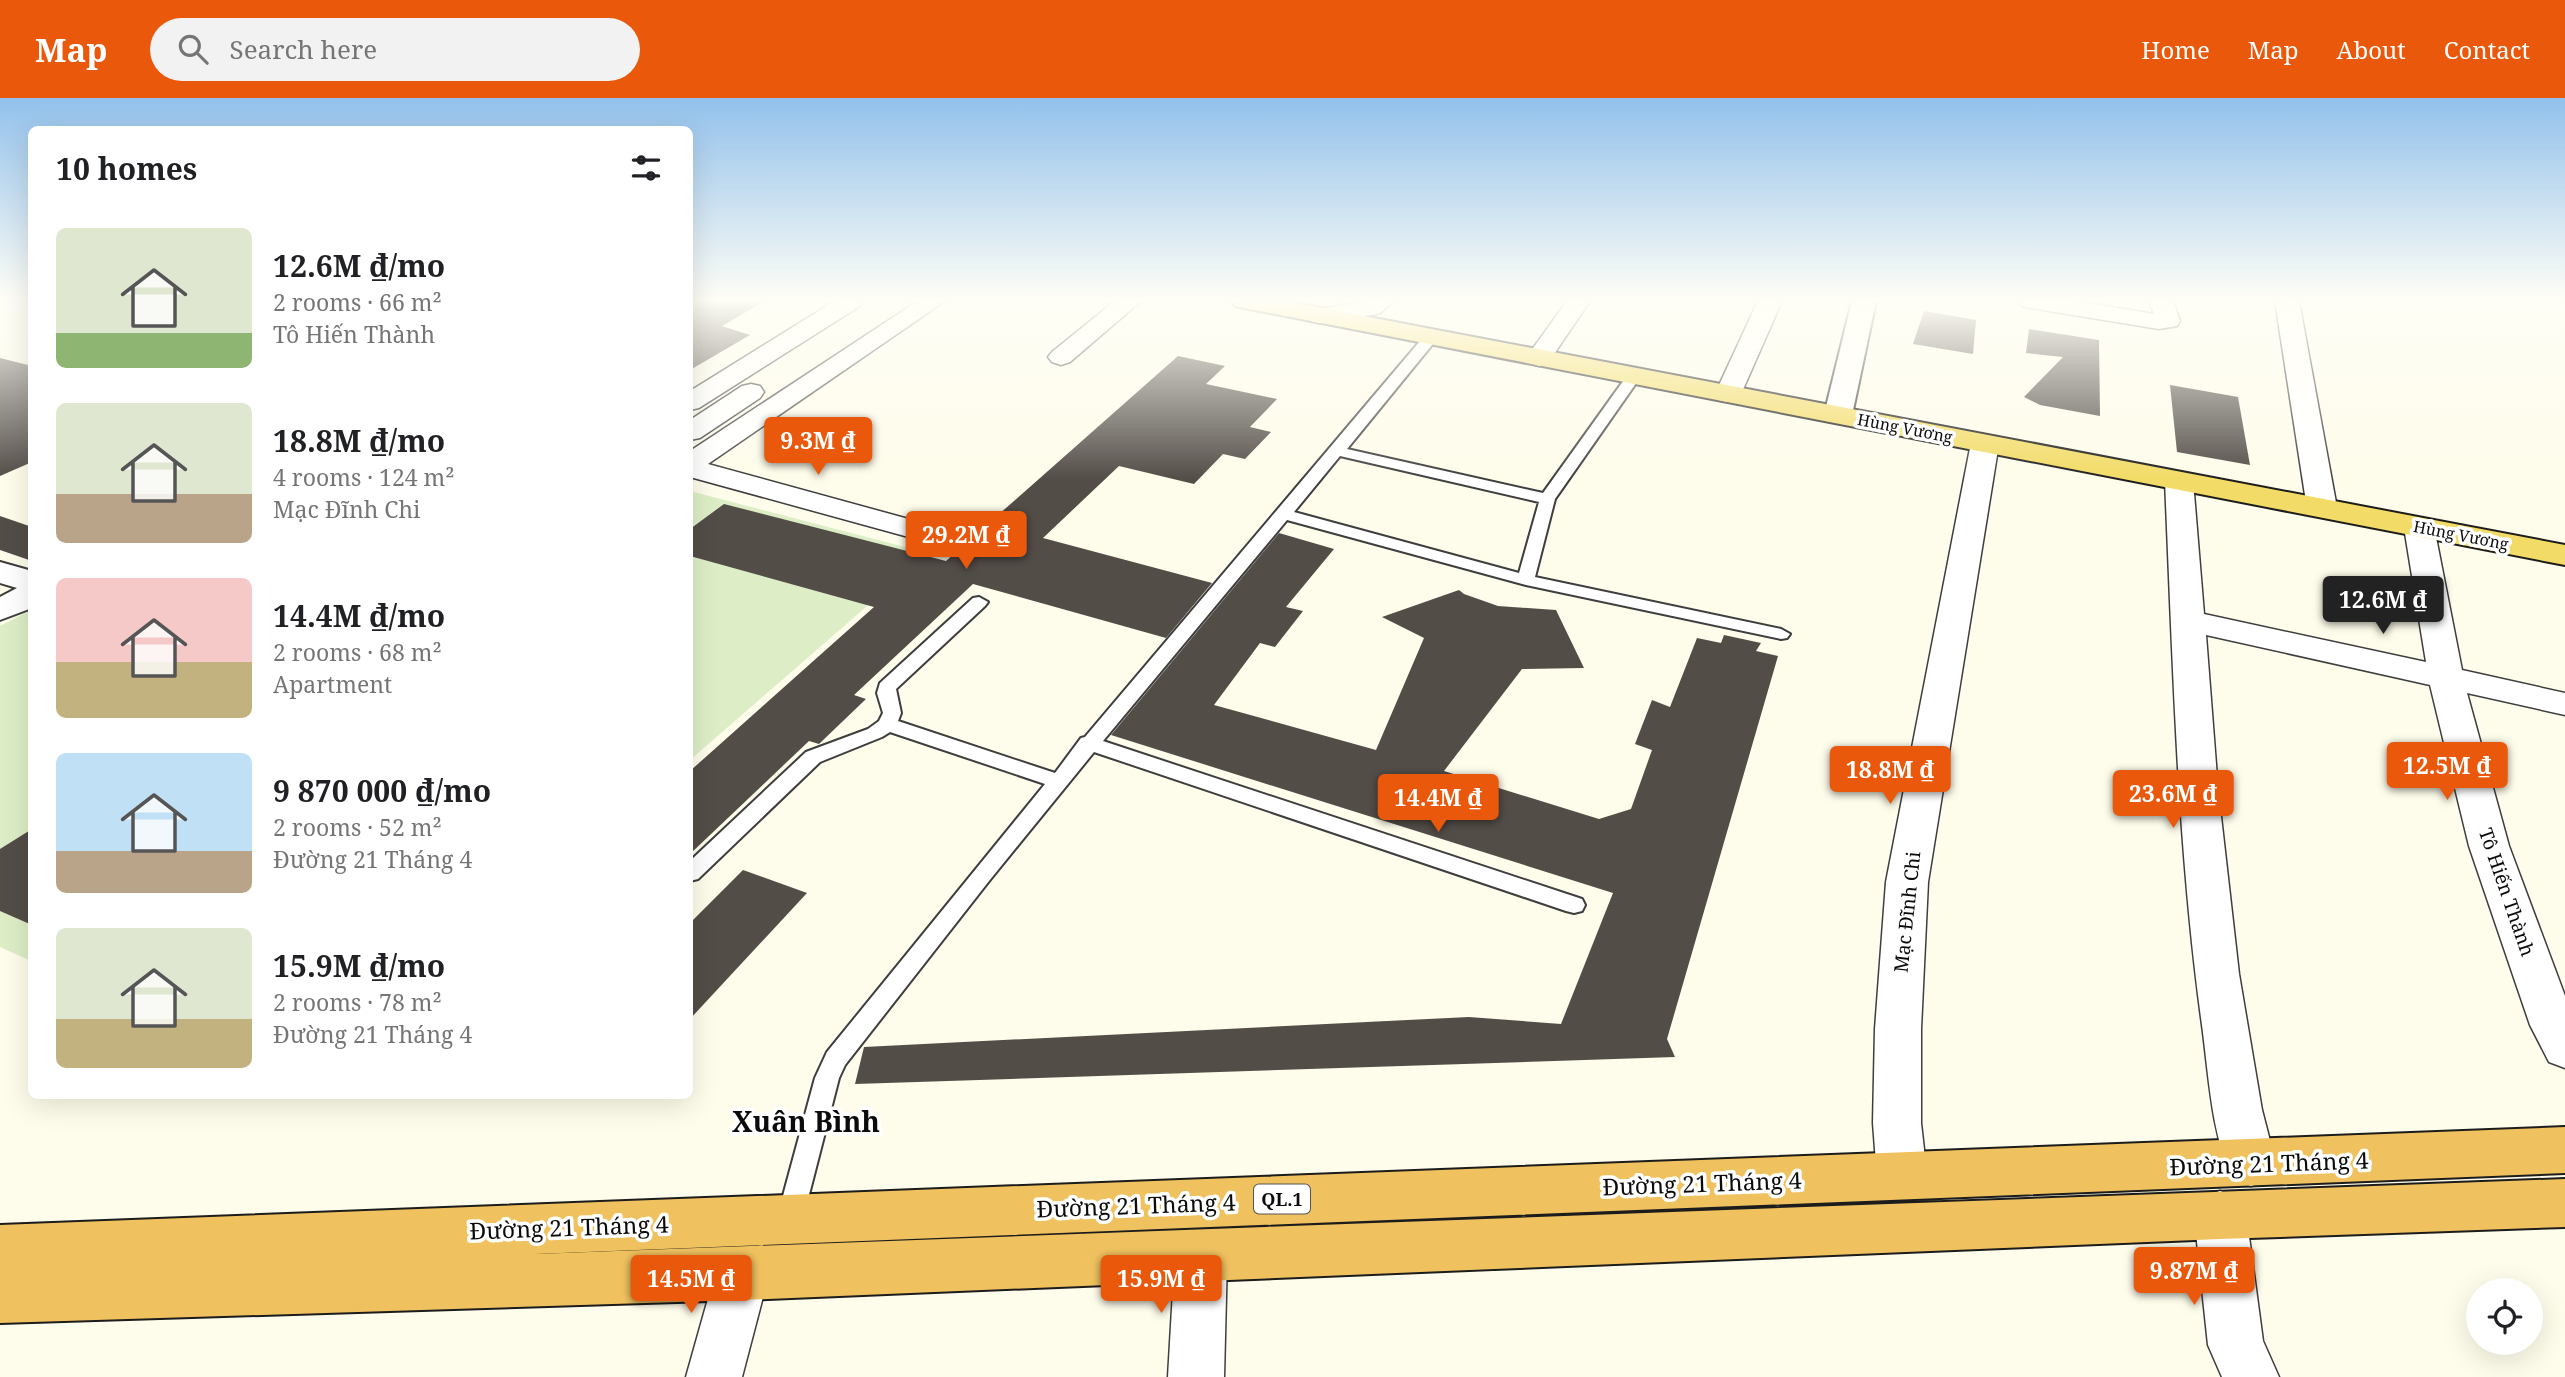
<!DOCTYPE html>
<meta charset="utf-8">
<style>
:root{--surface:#fff;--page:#f2f2f2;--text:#202124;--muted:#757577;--accent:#ea580c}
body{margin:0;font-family:"Noto Serif",serif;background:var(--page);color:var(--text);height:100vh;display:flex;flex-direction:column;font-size:26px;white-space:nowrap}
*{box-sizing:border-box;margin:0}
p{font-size:23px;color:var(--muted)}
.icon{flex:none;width:38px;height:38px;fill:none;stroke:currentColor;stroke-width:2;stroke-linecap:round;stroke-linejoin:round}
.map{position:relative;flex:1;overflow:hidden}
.panel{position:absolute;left:28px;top:28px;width:665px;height:973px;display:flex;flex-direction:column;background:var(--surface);border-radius:10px;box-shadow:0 7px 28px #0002}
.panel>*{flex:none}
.tools{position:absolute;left:2466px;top:1180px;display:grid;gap:14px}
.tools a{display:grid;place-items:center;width:77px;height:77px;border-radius:50%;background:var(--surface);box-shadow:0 7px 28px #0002;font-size:35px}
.price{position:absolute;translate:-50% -60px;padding:0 16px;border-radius:7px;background:var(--accent);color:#fff;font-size:23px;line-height:46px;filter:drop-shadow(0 2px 4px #0008)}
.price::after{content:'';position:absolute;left:50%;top:42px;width:21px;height:16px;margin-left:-10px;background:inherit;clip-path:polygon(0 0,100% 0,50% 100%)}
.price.active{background:#222;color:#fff}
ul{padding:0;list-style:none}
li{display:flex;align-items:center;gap:21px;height:175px;padding:0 28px}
li span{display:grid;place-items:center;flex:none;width:196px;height:140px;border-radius:10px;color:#555}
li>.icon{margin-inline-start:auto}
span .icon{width:84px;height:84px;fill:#fffc;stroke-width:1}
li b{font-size:30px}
h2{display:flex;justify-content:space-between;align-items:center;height:84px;padding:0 28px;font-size:30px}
header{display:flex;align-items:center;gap:42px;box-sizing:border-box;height:98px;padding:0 35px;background:var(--accent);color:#fff}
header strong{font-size:33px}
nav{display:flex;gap:38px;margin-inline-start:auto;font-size:24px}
.search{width:490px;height:63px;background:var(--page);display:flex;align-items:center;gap:18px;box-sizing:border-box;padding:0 24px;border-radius:38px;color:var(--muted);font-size:26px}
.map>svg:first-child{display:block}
</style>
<header>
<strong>Map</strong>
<div class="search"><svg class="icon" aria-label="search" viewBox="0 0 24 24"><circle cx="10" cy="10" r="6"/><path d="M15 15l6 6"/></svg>Search here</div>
<nav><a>Home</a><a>Map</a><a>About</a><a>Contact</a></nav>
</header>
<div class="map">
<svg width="2565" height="1279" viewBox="0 0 2565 1279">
<rect width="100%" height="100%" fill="#fefcea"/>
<g fill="#ddeec7">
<polygon points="690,393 928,455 690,662"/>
<polygon points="31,512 31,863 0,849 0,528"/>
</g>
<g fill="#534d48">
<polygon points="690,203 765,203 722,228 750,237 690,272"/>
<polygon points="1924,213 1976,222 1973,256 1913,246"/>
<polygon points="2029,231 2099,242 2100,318 2040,307 2024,299 2063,259 2026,255"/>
<polygon points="1178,258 1225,268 1206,286 1277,301 1250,329 1271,334 1245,361 1223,356 1194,386 1119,368 1043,440 1212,485 1166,540 973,486 854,597 866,601 819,646 809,643 690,756 690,673 874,509 690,458 690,431 724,406 946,463"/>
<polygon points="0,260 32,268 32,364 0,378"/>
<polygon points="2170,287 2238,299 2250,367 2177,354"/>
<polygon points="0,418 32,429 32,463 0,452"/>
<polygon points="1279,435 1334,451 1286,509 1303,513 1275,549 1260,545 1214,607 1376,652 1424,540 1382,519 1459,492 1464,496 1498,508 1556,512 1584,570 1522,571 1444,673 1599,721 1631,711 1652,652 1635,646 1652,602 1670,609 1697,540 1721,545 1724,537 1761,545 1756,553 1778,558 1667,941 1675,959 855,986 864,949 1469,919 1561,926 1613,795 1111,637"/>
<polygon points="32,731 32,827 0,813 0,751"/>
<polygon points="743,772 807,795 690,921 690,825"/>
</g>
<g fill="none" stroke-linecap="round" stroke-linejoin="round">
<g stroke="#3e3e3e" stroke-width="4">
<path id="service" d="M1431 235 1436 236V242L1347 351 1543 395 1629 275H1639L1641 278 1555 401 1535 479 1781 531 1790 536 1787 540 1781 541 1526 487 1287 422 1103 643 1582 801 1585 807 1582 813 1574 815 1566 813 1094 654 989 783 845 967 839 980 803 1120 800 1129 790 1132 780 1129 777 1120 815 980 827 954 1045 686 890 634 882 639 820 664 698 781 690 783V763L806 654 868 631 879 623 883 615 877 595 880 585 973 500 979 499 988 504 985 508 896 591 901 615 898 623 1055 675 1081 640 1085 639 1426 236ZM1340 358 1539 404 1519 475 1294 414Z"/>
</g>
<g stroke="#3e3e3e" stroke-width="3">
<g id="minor">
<polygon points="835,203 863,203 860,208 699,310 690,312 690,293"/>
<polygon points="918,203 945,203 708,366 945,431 949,437 945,443 934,446 923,443 690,379 690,353"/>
<polygon points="1115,203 1141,203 1070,264 1061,267 1052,264 1048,259 1052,254"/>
<polygon points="1366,203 1394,203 1380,215 1372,217 1319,225 1311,223 1307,218 1311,213"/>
<polygon points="1567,203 1590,203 1548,265 1539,268 1530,265 1526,260"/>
<polygon points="1758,203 1782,203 1741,296 1737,302 1728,304 1719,302 1715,296"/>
<polygon points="2019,203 2076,203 2154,216 2149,203 2173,203 2180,223 2177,228 2159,231 2030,210 2022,208"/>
<polygon points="2275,203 2299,203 2337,410 2333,416 2322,419 2311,416 2307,410"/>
<polygon points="751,286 760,288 764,294 760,300 700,340 690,342 690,322 742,288"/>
<polygon points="1985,337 1995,339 1999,345 1928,784 1921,931 1921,1025 1927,1078 1920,1094 1902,1100 1884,1094 1877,1078 1873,1025 1875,931 1886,784 1971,345 1975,339"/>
<path d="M2179 374 2189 377 2193 383 2204 516 2426 564 2404 429 2408 423 2419 420 2430 423 2434 429 2462 572 2565 595V617L2467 595 2509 748 2565 898V970L2549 964 2530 927 2469 748 2430 587 2206 537 2218 692 2239 876 2262 1012 2276 1066 2269 1082 2251 1088 2233 1082C2211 1035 2209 978 2202 927 2177 747 2173 564 2165 383L2169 377Z"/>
<polygon points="2220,1093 2238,1099 2246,1116 2263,1243 2279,1279 2222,1279 2208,1247 2194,1116 2202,1099"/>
<polygon points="1201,1133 1220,1141 1227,1158 1224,1279 1168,1279 1175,1158 1182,1141"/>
<polygon points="742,1151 761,1158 769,1176 742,1279 686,1279 715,1176 723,1158"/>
</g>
</g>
<g stroke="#3e3e3e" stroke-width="4">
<g id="tertiary">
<polygon points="1852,203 1876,203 1852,317 1848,323 1838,325 1828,323 1824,317"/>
<polygon points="0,464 32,473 32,510 0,522 0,499 17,490 0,485"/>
</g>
</g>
<g stroke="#1c1c1c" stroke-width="4">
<polygon id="primary" points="1232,203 1285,203 2565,447 2565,467 1244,210 1235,208"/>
</g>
<g stroke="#1c1c1c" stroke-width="4">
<polygon id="trunk" points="2565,1029 2565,1075 536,1156 2565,1081 2565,1129 2220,1141 742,1202 0,1225 0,1127"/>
</g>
<use href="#service" fill="#fff" fill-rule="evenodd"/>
<use href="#minor" fill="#fff" fill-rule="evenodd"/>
<use href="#tertiary" fill="#fff" fill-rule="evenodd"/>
<use href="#primary" fill="#f2db66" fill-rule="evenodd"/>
<use href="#trunk" fill="#f0c25f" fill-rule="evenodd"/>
</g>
<linearGradient id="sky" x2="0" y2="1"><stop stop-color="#92c1ec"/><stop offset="0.53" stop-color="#fffef6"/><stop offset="1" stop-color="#fffef6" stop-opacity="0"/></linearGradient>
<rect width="2565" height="382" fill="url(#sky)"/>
<g text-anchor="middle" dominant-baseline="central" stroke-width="7" stroke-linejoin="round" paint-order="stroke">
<g font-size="16" fill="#0b0b0b" stroke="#fff">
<text transform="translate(1905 330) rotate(11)">Hùng Vương</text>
<text transform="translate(2461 437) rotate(11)">Hùng Vương</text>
</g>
<rect fill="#fff" stroke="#545454" stroke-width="2" x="1254" y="1086.5" width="56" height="29" rx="5"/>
<g font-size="18" font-weight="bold" fill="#0b0b0b">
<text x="1282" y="1101">QL.1</text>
</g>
<g font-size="19" fill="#0b0b0b" stroke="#fff">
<text transform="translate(2507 794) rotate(71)">Tô Hiến Thành</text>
<text transform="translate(1907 814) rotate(-84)">Mạc Đĩnh Chi</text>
</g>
<g font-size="23" fill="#0b0b0b" stroke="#fff">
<text transform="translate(2269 1065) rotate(-2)">Đường 21 Tháng 4</text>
<text transform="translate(1702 1085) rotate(-2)">Đường 21 Tháng 4</text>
<text transform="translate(1136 1107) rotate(-2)">Đường 21 Tháng 4</text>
<text transform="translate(569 1129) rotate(-2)">Đường 21 Tháng 4</text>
</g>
<g font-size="28" font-weight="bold" fill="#0b0b0b" stroke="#fff">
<text x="806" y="1023">Xuân Bình</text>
</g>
</g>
</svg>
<div class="tools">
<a><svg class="icon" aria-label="locate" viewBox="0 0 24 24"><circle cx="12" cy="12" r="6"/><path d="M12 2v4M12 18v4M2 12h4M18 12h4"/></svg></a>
</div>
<b class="price" style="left:818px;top:379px">9.3M ₫</b>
<b class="price" style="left:966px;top:473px">29.2M ₫</b>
<b class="price active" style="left:2383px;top:538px">12.6M ₫</b>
<b class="price" style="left:2447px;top:704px">12.5M ₫</b>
<b class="price" style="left:1890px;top:708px">18.8M ₫</b>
<b class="price" style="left:2173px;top:732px">23.6M ₫</b>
<b class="price" style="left:1438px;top:736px">14.4M ₫</b>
<b class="price" style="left:2194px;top:1209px">9.87M ₫</b>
<b class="price" style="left:691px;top:1217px">14.5M ₫</b>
<b class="price" style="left:1161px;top:1217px">15.9M ₫</b>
<section class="panel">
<h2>10 homes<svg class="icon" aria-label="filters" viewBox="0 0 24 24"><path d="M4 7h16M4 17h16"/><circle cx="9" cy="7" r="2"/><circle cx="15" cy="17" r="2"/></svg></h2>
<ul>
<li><span style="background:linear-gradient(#dfe7d0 75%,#8fb573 0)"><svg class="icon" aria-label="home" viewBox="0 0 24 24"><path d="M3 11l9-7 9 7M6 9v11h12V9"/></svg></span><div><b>12.6M ₫/mo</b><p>2 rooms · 66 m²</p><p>Tô Hiến Thành</p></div></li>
<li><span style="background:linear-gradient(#dfe7d0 65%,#b9a48a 0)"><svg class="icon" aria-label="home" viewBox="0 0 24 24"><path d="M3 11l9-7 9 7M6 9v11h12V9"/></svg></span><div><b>18.8M ₫/mo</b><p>4 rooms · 124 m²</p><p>Mạc Đĩnh Chi</p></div></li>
<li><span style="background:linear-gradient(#f6c9c9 60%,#c2b280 0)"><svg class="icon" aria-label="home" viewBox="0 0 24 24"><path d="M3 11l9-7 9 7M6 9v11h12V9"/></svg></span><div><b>14.4M ₫/mo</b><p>2 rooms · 68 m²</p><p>Apartment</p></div></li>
<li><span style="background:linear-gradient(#bfe0f5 70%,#b9a48a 0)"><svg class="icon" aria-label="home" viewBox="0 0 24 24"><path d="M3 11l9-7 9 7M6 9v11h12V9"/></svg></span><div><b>9 870 000 ₫/mo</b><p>2 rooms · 52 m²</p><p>Đường 21 Tháng 4</p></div></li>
<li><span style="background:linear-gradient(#dfe7d0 65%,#c2b280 0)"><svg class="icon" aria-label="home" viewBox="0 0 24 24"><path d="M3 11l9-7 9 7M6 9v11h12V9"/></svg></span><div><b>15.9M ₫/mo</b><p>2 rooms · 78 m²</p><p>Đường 21 Tháng 4</p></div></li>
</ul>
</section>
</div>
